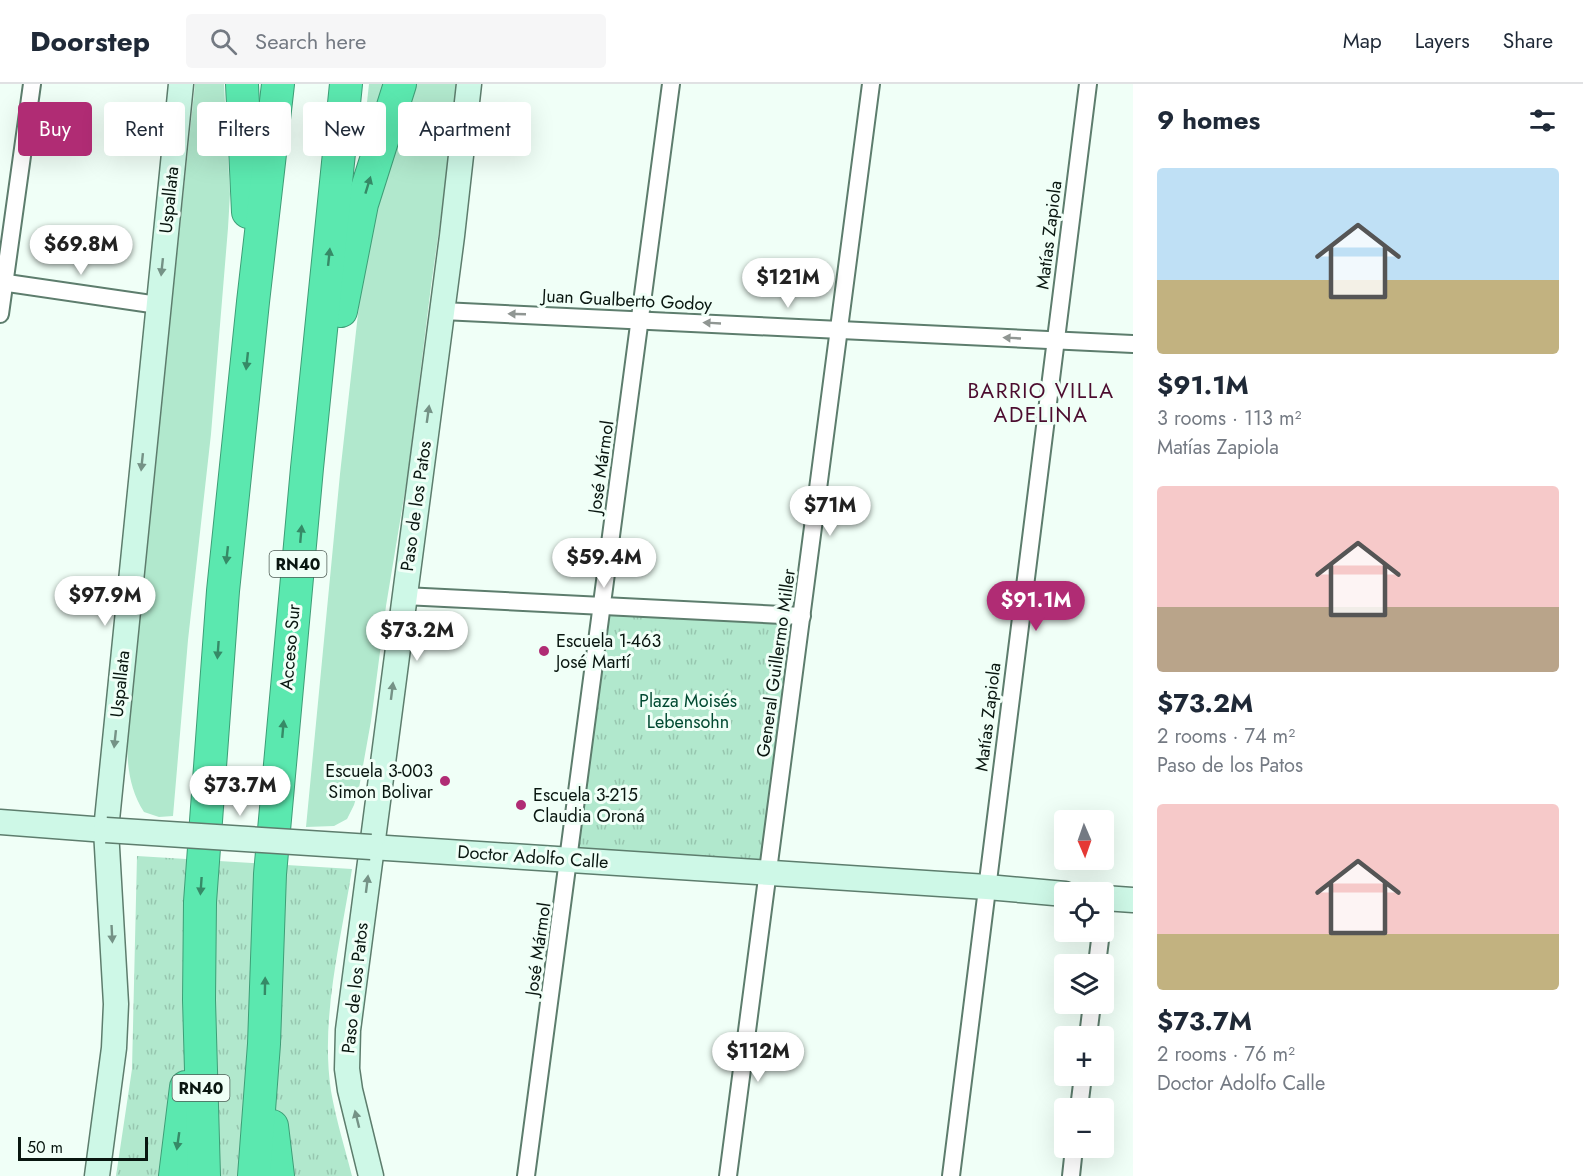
<!DOCTYPE html>
<meta charset="utf-8">
<style>
:root{--surface:#fff;--page:#f6f6f7;--text:#1f2937;--muted:#747a83;--line:#e0e1e3;--accent:#b02c74}
body{margin:0;font-family:Jost,sans-serif;background:var(--page);color:var(--text);height:100vh;display:flex;flex-direction:column;font-size:22px;white-space:nowrap}
*{box-sizing:border-box;margin:0}
p{font-size:20px;color:var(--muted)}
.icon{flex:none;width:33px;height:33px;fill:none;stroke:currentColor;stroke-width:2;stroke-linecap:round;stroke-linejoin:round}
.map{position:relative;flex:1;overflow:hidden}
.side{display:flex;flex-direction:column;background:var(--surface);width:450px}
.side>*{flex:none}
.hud{position:absolute;left:18px;top:18px;width:570px;height:54px;display:flex;gap:12px}
.needle{width:39px;rotate:178deg}
.controls{position:absolute;left:1054px;top:726px;display:grid;gap:12px}
.controls a{display:grid;place-items:center;width:60px;height:60px;border-radius:6px;background:var(--surface);box-shadow:0 6px 24px #0002;font-size:30px}
.scale{position:absolute;left:18px;bottom:15px;width:130px;box-sizing:border-box;padding-left:6px;border:3px solid #091610;border-top:0;font-size:16px;line-height:21px;white-space:nowrap;color:#091610;-webkit-text-stroke:4px #f0fff7;paint-order:stroke}
.price{position:absolute;translate:-50% -51px;padding:0 14px;border-radius:21px;background:#fff;color:#222;font-size:20px;line-height:39px;filter:drop-shadow(0 2px 3px #0008)}
.price::after{content:'';position:absolute;left:50%;top:36px;width:18px;height:14px;margin-left:-9px;background:inherit;clip-path:polygon(0 0,100% 0,50% 100%)}
.price.current{background:var(--accent);color:#fff}
ul{padding:0;list-style:none}
li{display:grid;align-content:center;gap:12px;height:318px;padding:0 24px}
li span{display:grid;place-items:center;height:186px;border-radius:6px;color:#555}
li>.icon{margin-inline-start:auto}
span .icon{width:108px;height:108px;fill:#fffc;stroke-width:1}
li b{font-size:26px}
h2{display:flex;justify-content:space-between;align-items:center;height:72px;padding:0 24px;font-size:26px}
.chip{padding:0 21px;border-radius:6px;background:var(--surface);box-shadow:0 6px 24px #0002;font-size:21px;line-height:54px}
.chip.current{background:var(--accent);color:#fff}
header{display:flex;align-items:center;gap:36px;box-sizing:border-box;height:84px;padding:0 30px;background:var(--surface);border-bottom:2px solid var(--line)}
header strong{font-size:28px}
nav{display:flex;gap:33px;margin-inline-start:auto;font-size:21px}
.search{width:420px;height:54px;background:var(--page);display:flex;align-items:center;gap:15px;box-sizing:border-box;padding:0 21px;border-radius:6px;color:var(--muted);font-size:22px}
main{display:flex;flex:1;min-height:0}
.map>svg:first-child{display:block}
</style>
<header>
<strong>Doorstep</strong>
<div class="search"><svg class="icon" aria-label="search" viewBox="0 0 24 24"><circle cx="10" cy="10" r="6"/><path d="M15 15l6 6"/></svg>Search here</div>
<nav><a>Map</a><a>Layers</a><a>Share</a></nav>
</header>
<main>
<div class="map">
<svg width="1133" height="1092" viewBox="0 0 1133 1092">
<defs>
<pattern id="park-tufts" width="24" height="20" patternUnits="userSpaceOnUse" patternTransform="scale(1.5)"><rect width="24" height="20" fill="#b1e8cd"/><path d="M3 7l-1-3M5 7V3M7 7l1-3M15 17l-1-3M17 17v-4M19 17l1-3" fill="none" stroke="#97c6af"/></pattern>
</defs>
<rect width="100%" height="100%" fill="#f0fff7"/>
<g fill="#b1e8cd">
<path d="M195 0H224L230 110 228 144 211 350 188 556 173 732 159 733 144 728C117 687 130 631 133 585Z"/>
<polygon points="369,0 385,0 361,73"/>
<polygon points="416,0 460,0 431,202 408,389 386,522 371,637 359,704 354,721 347,735 334,742 306,743 340,390 369,132"/>
</g>
<g fill="url(#park-tufts)">
<polygon points="603,524 799,534 765,786 572,774"/>
<path d="M137 772 352 785C341 857 320 934 331 1007 336 1036 345 1064 352 1092H116L132 985Z"/>
</g>
<g fill="none" stroke-linecap="round" stroke-linejoin="round">
<g stroke="#5d7d6d" stroke-width="20">
<g id="street">
<polyline points="0,198 158,221"/>
<polyline points="442,227 1133,260"/>
<polyline points="0,230 32,0"/>
<polyline points="404,512 802,532"/>
<polyline points="1097,880 1101,848"/>
<polyline points="1088,952 1092,920"/>
<polyline points="1079,1024 1083,992"/>
<polyline points="526,1092 671,0"/>
<polyline points="728,1092 871,0"/>
<polyline points="951,1092 1088,0"/>
<polyline points="1071,1092 1074,1064"/>
</g>
</g>
<g stroke="#5d7d6d" stroke-width="27">
<g id="secondary">
<polyline points="0,738 106,746"/>
<polyline points="371,763 987,803 1065,810"/>
<polyline points="1104,814 1133,816"/>
<polyline points="97,1092 114,964 116,920 106,746 181,0"/>
<polyline points="371,1092 350,1006 347,985 348,946 452,152 469,0"/>
</g>
</g>
<g stroke="#3e9e77" stroke-width="34">
<g id="highway">
<polyline points="242,0 248,128"/>
<polyline points="341,227 362,120 400,0"/>
<polyline points="272,1042 278,1092"/>
<polyline points="175,1092 186,1003"/>
<polyline points="204,1092 199,916 200,818 223,507 253,218 278,0"/>
<polyline points="254,1092 264,960 270,790 307,384 346,0"/>
</g>
</g>
<use href="#street" stroke="#fff" stroke-width="16"/>
<use href="#secondary" stroke="#cef8e7" stroke-width="24"/>
<use href="#highway" stroke="#5be8af" stroke-width="32"/>
<g stroke="#5d7d6d" stroke-width="27" stroke-linecap="butt">
<polyline id="secondary-bridge" points="106,746 371,763"/>
</g>
<use href="#secondary-bridge" stroke="#cef8e7" stroke-width="24"/>
</g>
<defs><path id="oneway-solid" d="M-6-.8H1V-3.2L6.5 0L1 3.2V.8H-6Z" transform="scale(1.5)"/></defs>
<g fill="#368a67">
<use href="#oneway-solid" transform="translate(368 101) rotate(-73)"/>
<use href="#oneway-solid" transform="translate(329 173) rotate(-84)"/>
<use href="#oneway-solid" transform="translate(247 277) rotate(96)"/>
<use href="#oneway-solid" transform="translate(301 450) rotate(-85)"/>
<use href="#oneway-solid" transform="translate(227 471) rotate(96)"/>
<use href="#oneway-solid" transform="translate(218 566) rotate(94)"/>
<use href="#oneway-solid" transform="translate(283 645) rotate(-85)"/>
<use href="#oneway-solid" transform="translate(201 802) rotate(94)"/>
<use href="#oneway-solid" transform="translate(265 902) rotate(-89)"/>
<use href="#oneway-solid" transform="translate(178 1057) rotate(98)"/>
</g>
<g fill="#759286">
<use href="#oneway-solid" transform="translate(162 183) rotate(96)"/>
<use href="#oneway-solid" transform="translate(428 330) rotate(-82)"/>
<use href="#oneway-solid" transform="translate(142 378) rotate(96)"/>
<use href="#oneway-solid" transform="translate(392 607) rotate(-83)"/>
<use href="#oneway-solid" transform="translate(115 655) rotate(96)"/>
<use href="#oneway-solid" transform="translate(367 800) rotate(-83)"/>
<use href="#oneway-solid" transform="translate(112 850) rotate(87)"/>
<use href="#oneway-solid" transform="translate(357 1035) rotate(-104)"/>
</g>
<g fill="#909693">
<use href="#oneway-solid" transform="translate(517 230) rotate(-178)"/>
<use href="#oneway-solid" transform="translate(712 239) rotate(-177)"/>
<use href="#oneway-solid" transform="translate(1012 254) rotate(-177)"/>
</g>
<g fill="#b02c74" stroke="#f0fff7" stroke-width="2">
<circle cx="544" cy="567" r="6"/>
<circle cx="445" cy="697" r="6"/>
<circle cx="521" cy="721" r="6"/>
</g>
<g text-anchor="middle" dominant-baseline="central" stroke-width="6" stroke-linejoin="round" paint-order="stroke">
<g fill="#f0fff7" stroke="#4e5c55" stroke-width="1.5">
<rect x="269.5" y="467" width="57" height="26" rx="4.5"/>
<rect x="172.5" y="991" width="57" height="26" rx="4.5"/>
</g>
<g font-size="16" font-weight="bold" fill="#091610">
<text x="298" y="480">RN40</text>
<text x="201" y="1004">RN40</text>
</g>
<g font-size="18" fill="#091610" stroke="#f0fff7">
<text transform="translate(169 116) rotate(-84)">Uspallata</text>
<text transform="translate(1049 151) rotate(-83)">Matías Zapiola</text>
<text transform="translate(627 216) rotate(3)">Juan Gualberto Godoy</text>
<text transform="translate(601 383) rotate(-82)">José Mármol</text>
<text transform="translate(416 422) rotate(-82)">Paso de los Patos</text>
<text transform="translate(290 563) rotate(-85)">Acceso Sur</text>
<text transform="translate(776 579) rotate(-82)">General Guillermo Miller</text>
<text transform="translate(120 600) rotate(-84)">Uspallata</text>
<text transform="translate(988 633) rotate(-83)">Matías Zapiola</text>
<text transform="translate(533 773) rotate(4)">Doctor Adolfo Calle</text>
<text transform="translate(538 865) rotate(-82)">José Mármol</text>
<text transform="translate(355 904) rotate(-84)">Paso de los Patos</text>
</g>
<g font-size="18" fill="#091610" stroke="#f0fff7" text-anchor="start">
<text x="556" y="557">Escuela 1-463<tspan x="556" dy="21">José Martí</tspan></text>
<text x="433" y="687" text-anchor="end">Escuela 3-003<tspan x="433" dy="21">Simon Bolivar</tspan></text>
<text x="533" y="711">Escuela 3-215<tspan x="533" dy="21">Claudia Oroná</tspan></text>
</g>
<g font-size="18" fill="#024a32" stroke="#f0fff7">
<text x="688" y="617">Plaza Moisés<tspan x="688" dy="21">Lebensohn</tspan></text>
</g>
<g font-size="21" letter-spacing="1.5" fill="#4c0c2f" stroke="#f0fff7">
<text x="1041" y="307">BARRIO VILLA<tspan x="1041" dy="24">ADELINA</tspan></text>
</g>
</g>
</svg>
<div class="controls">
<a><svg class="needle" viewBox="-14 -14 28 28"><path d="M0-13l5 13h-10z" fill="#e53935"/><path d="M0 13l5-13h-10z" fill="#747a83"/></svg></a>
<a><svg class="icon" aria-label="locate" viewBox="0 0 24 24"><circle cx="12" cy="12" r="6"/><path d="M12 2v4M12 18v4M2 12h4M18 12h4"/></svg></a>
<a><svg class="icon" aria-label="layers" viewBox="0 0 24 24"><path d="M12 4l9 5-9 5-9-5zM3 14l9 5 9-5"/></svg></a>
<a>+</a>
<a>−</a>
</div>
<div class="scale">50 m</div>
<b class="price" style="left:81px;top:192px">$69.8M</b>
<b class="price" style="left:788px;top:225px">$121M</b>
<b class="price" style="left:830px;top:453px">$71M</b>
<b class="price" style="left:604px;top:505px">$59.4M</b>
<b class="price" style="left:105px;top:543px">$97.9M</b>
<b class="price current" style="left:1036px;top:548px">$91.1M</b>
<b class="price" style="left:417px;top:578px">$73.2M</b>
<b class="price" style="left:240px;top:733px">$73.7M</b>
<b class="price" style="left:758px;top:999px">$112M</b>
<div class="hud">
<a class="chip current">Buy</a>
<a class="chip">Rent</a>
<a class="chip">Filters</a>
<a class="chip">New</a>
<a class="chip">Apartment</a>
</div>
</div>
<section class="side">
<h2>9 homes<svg class="icon" aria-label="filters" viewBox="0 0 24 24"><path d="M4 7h16M4 17h16"/><circle cx="9" cy="7" r="2"/><circle cx="15" cy="17" r="2"/></svg></h2>
<ul>
<li><span style="background:linear-gradient(#bfe0f5 60%,#c2b280 0)"><svg class="icon" aria-label="home" viewBox="0 0 24 24"><path d="M3 11l9-7 9 7M6 9v11h12V9"/></svg></span><div><b>$91.1M</b><p>3 rooms · 113 m²</p><p>Matías Zapiola</p></div></li>
<li><span style="background:linear-gradient(#f6c9c9 65%,#b9a48a 0)"><svg class="icon" aria-label="home" viewBox="0 0 24 24"><path d="M3 11l9-7 9 7M6 9v11h12V9"/></svg></span><div><b>$73.2M</b><p>2 rooms · 74 m²</p><p>Paso de los Patos</p></div></li>
<li><span style="background:linear-gradient(#f6c9c9 70%,#c2b280 0)"><svg class="icon" aria-label="home" viewBox="0 0 24 24"><path d="M3 11l9-7 9 7M6 9v11h12V9"/></svg></span><div><b>$73.7M</b><p>2 rooms · 76 m²</p><p>Doctor Adolfo Calle</p></div></li>
</ul>
</section>
</main>
